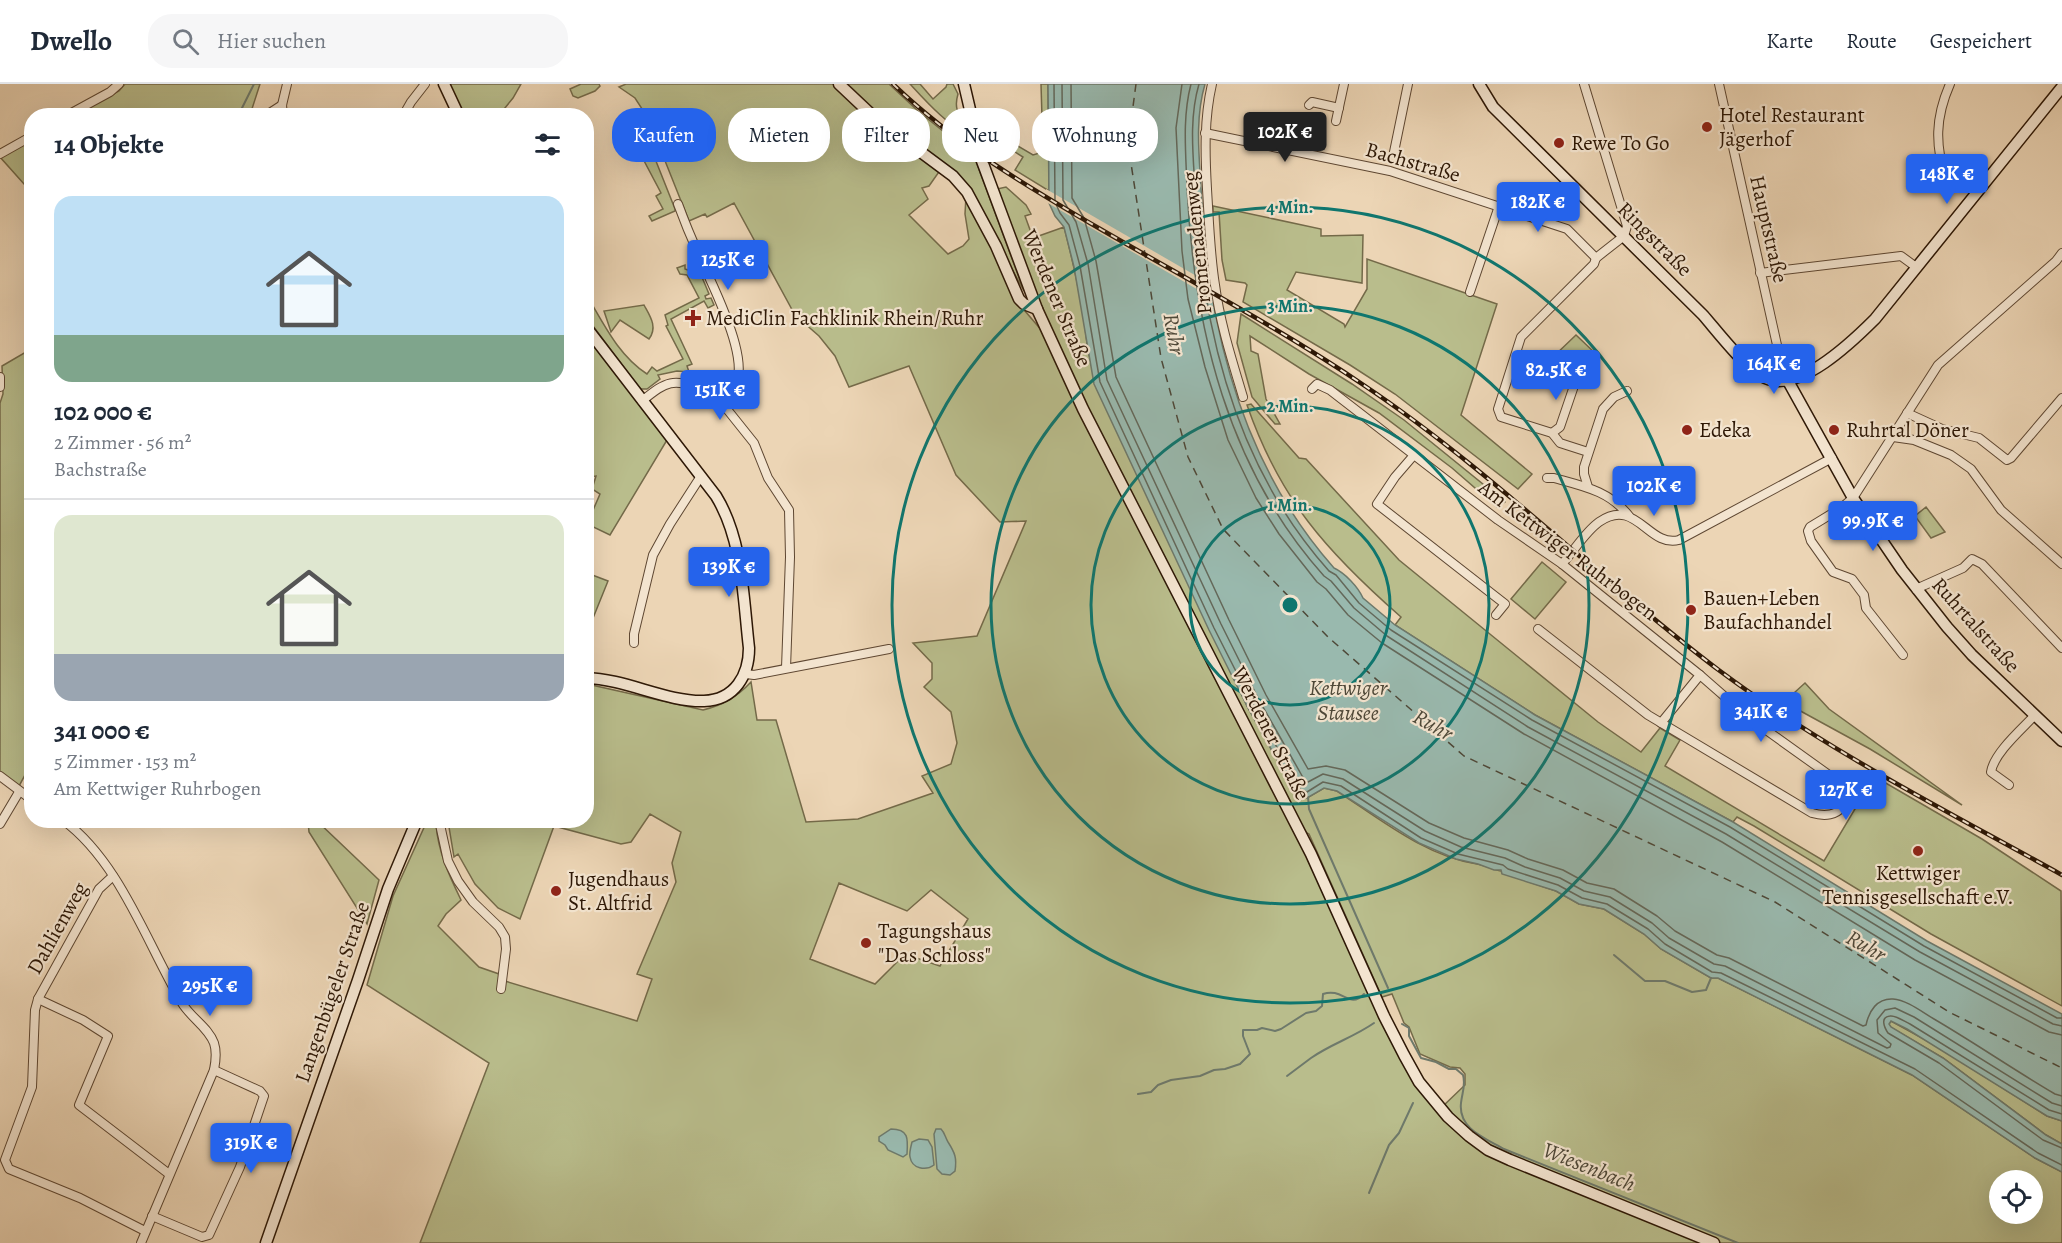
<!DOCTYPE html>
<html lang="de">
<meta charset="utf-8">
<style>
:root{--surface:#fff;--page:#f6f6f7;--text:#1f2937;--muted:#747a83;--line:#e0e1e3;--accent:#2563eb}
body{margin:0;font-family:Alegreya,serif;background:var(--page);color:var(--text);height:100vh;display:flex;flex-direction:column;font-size:22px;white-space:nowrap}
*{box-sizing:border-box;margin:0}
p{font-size:20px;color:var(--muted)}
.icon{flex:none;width:33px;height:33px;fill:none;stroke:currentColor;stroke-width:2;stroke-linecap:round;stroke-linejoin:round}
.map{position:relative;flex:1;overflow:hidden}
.side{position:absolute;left:24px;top:24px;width:570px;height:720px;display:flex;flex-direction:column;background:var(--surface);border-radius:24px;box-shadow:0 6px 24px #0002}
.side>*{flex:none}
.guide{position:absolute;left:612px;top:24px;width:570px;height:54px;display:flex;gap:12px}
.controls{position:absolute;left:1989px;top:1086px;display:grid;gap:12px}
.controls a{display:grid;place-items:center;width:54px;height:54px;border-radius:50%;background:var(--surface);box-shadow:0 6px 24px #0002;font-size:30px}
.price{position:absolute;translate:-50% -51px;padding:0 14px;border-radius:6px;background:var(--accent);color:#fff;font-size:20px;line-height:39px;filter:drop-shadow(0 2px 3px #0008)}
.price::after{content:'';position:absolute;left:50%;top:36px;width:18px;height:14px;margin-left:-9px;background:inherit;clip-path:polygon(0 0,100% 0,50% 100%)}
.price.current{background:#222;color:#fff}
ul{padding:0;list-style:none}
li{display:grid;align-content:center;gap:12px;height:318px;padding:0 30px}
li+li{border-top:2px solid var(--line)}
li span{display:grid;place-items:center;height:186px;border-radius:18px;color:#555}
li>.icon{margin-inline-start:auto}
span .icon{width:108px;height:108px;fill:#fffc;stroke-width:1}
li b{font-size:26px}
h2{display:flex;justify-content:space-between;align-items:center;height:72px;padding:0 30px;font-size:26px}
.pill{padding:0 21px;border-radius:24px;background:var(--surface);box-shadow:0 6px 24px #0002;font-size:21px;line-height:54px}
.pill.current{background:var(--accent);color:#fff}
header{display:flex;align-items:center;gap:36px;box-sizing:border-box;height:84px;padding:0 30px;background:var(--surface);border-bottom:2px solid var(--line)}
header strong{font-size:28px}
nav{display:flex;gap:33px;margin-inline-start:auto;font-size:21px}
.search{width:420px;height:54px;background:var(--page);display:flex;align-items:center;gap:15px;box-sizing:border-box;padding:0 21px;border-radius:24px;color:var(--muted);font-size:22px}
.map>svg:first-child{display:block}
</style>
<header>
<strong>Dwello</strong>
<div class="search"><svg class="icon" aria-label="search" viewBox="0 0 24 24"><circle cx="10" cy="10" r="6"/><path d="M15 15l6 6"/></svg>Hier suchen</div>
<nav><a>Karte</a><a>Route</a><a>Gespeichert</a></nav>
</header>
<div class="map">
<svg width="2062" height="1159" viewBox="0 0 2062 1159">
<rect width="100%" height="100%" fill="#ecd5b5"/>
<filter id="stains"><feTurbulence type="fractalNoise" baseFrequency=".00333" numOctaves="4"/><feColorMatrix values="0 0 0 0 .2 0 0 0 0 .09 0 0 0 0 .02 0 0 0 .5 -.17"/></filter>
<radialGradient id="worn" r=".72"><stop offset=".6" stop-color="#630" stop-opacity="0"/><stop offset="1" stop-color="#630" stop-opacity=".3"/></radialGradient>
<g fill="#b9bd8c" stroke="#746a49" stroke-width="1.5" fill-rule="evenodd">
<polygon points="125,0 260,0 250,31 72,32 119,7"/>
<polygon points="449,0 521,0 513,14 500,30 501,32 464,31"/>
<polygon points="581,0 599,0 600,2 595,7 578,14 573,12 570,5"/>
<path d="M626 0H835L941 85 929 102 922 104 928 115 909 131 948 170 963 162 969 155 965 130 966 112 1019 220 1043 248 1300 752 1420 1004 1442 1023 1465 1001V990L1460 984 1450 983 1420 970 1409 943 1404 939 1392 910 1382 913 1309 750 1305 748 1087 326 1041 223 997 105 1006 103 1026 121 1031 130 1025 132 1033 154 1064 143C1075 185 1084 226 1088 269L1247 622 1298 713 1307 714 1324 704 1337 707C1380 735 1425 772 1477 780 1486 781 1494 787 1502 787V789L1556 807 1579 820 1604 825 1644 850 1661 865 1711 894H1718L1912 991 2035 1074 2062 1088V1159H420L489 979 367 901 393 812 427 737 436 740C438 768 449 791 461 816L446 830 438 842 479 883 499 890 505 897 637 937 652 895 637 890 676 798 672 779 681 748 650 730 631 758 621 760 554 742 520 835 498 824 475 800 458 770 454 773 448 737 586 736 587 600 703 626C723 621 737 613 751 598L757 636H776L806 738 858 735 933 709 922 692 951 680 957 659 951 628 924 603 932 595V579L913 559 977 552 1026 437 1000 438 956 391 909 282 849 303 835 272 819 252 795 231 734 119 707 133 705 130 689 137 648 34 635 14 619 3ZM839 799 907 827 931 806 968 835 940 882 905 870 875 900 810 875ZM2000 1096H2032V1130H2000Z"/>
<polygon points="844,0 889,0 918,27 974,72 1024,207 966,101 864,20"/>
<path d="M910 0H920L933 15 946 3 947 0H953L958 10C952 30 964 33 970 49 953 48 922 13 910 0Z"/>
<polygon points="1041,0 1048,0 1049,107 1015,86 1023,73 987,50 988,44 1033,71 1043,68"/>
<polygon points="629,32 639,38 644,47 675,125 675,127 652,137 649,132 663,125 656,112 661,109 632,54 640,49 628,34"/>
<polygon points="31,55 31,98 28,96 24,100 0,73"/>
<polygon points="1213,122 1321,145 1321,152 1363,151 1362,199 1296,188 1287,206 1344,240 1345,243 1367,205 1367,175 1497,220 1461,331 1532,390 1518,405 1395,310 1350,281 1243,218 1247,201 1245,199 1226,196 1222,176 1219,128 1213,128"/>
<path d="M685 181V185L688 186 690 183 699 186 709 210 705 212 706 215 711 214 714 221 708 224 704 217 671 235 692 280 687 282 689 288 677 287 658 291 660 295 647 305H640L587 234 586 210C604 240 618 271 647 290L652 283 657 287 683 275 666 242 668 241 665 231 699 214 687 191 680 190 677 184Z"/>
<path d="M644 221C650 232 658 243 649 255L620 236 611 248 604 227Z"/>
<polygon points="1241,230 1352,300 1404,336 1505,418 1497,423 1452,384 1379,329 1309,290 1250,252 1251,267 1258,270 1266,315 1280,340 1275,340 1252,313 1237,259"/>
<polygon points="586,250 667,356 610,451 587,440 600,410 592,405 596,392 587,393"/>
<polygon points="1576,251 1596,270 1595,273 1578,292 1576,289 1564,286 1553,273"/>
<polygon points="31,265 32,678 19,702 0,687 0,319 3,310 2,282"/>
<path d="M1251 320 1299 374 1306 375 1399 476 1598 638 1641 668 1660 644 1680 656 1665 682 1824 777 1855 725 1848 721 1849 712 1847 703 1855 689 1884 698 1982 755 2061 807 2062 922 1931 850 1754 742 1737 733 1733 738 1535 631 1395 541 1401 533C1327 468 1280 416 1247 321Z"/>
<polygon points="1926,423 1945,448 1931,454 1915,432"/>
<polygon points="1542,478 1566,498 1535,535 1511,515"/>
<polygon points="587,489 608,497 587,549"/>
<polygon points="1805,599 1829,625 1962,721 1870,665 1784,618"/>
<polygon points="308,737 317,737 379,796 367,840 309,748"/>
<polygon points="1891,937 1933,960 2047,1032 2062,1037 2062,1060 2046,1051 1943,974 1890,943 1889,940"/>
</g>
<g fill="#99b9ae" stroke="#6e796b" stroke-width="1.5">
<path d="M1048 0H1205C1195 34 1199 70 1201 104 1207 241 1241 379 1334 484 1345 489 1358 503 1363 514L1395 541 1535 631 1733 738 1927 857 2062 930V1037L2047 1032 1907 945 1891 937 1889 940 1891 943 1943 974 2046 1051 2062 1060V1088L2035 1074 1912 991 1718 894H1711L1661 865 1644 850 1604 825 1579 820 1556 807 1502 790 1501 786H1494L1478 780 1456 775 1419 759 1337 707 1324 704 1307 714 1298 713 1247 622 1209 546 1094 300 1074 183 1064 143 1055 132 1049 119Z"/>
<path d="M891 1045C909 1045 908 1055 907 1070L903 1073 888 1066 885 1061 879 1057V1053Z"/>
<path d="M936 1045H941C945 1049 945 1053 948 1058 955 1069 957 1074 955 1087L950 1091 942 1090 937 1085 934 1050Z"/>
<path d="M919 1055 928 1056 932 1063 934 1081C926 1087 912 1085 910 1073 909 1069 911 1062 912 1058Z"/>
</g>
<polygon fill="#ecd5b5" points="1046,105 1212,201 1214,215 1046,118"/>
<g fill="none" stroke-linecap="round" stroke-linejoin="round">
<g stroke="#64685a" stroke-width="1.5">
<polyline points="1054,0 1055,118 1060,129 1069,141 1080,182 1100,298 1214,544 1252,619 1301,706 1307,708 1323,698 1341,702 1421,754 1458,770 1503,781 1508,785 1558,801 1582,814 1607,820 1648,845 1665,860 1712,888 1721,889 1915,985 2038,1069 2062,1081"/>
<polyline points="1062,0 1063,116 1076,138 1088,180 1107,296 1221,540 1259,616 1305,697 1308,698 1323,690 1343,695 1425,747 1461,763 1505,774 1525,783 1560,794 1584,807 1610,813 1652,839 1669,854 1714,880 1725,882 1887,964 1890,963 1891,960 1878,949 1877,936 1885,926 1895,924 1914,933 2052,1019 2062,1022"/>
<path d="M1071 0 1072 114 1084 134 1096 177 1116 293 1229 536 1266 611 1308 685 1326 682 1345 686 1429 739 1464 754 1508 766 1528 775 1563 786 1587 799 1614 805 1657 832 1675 847 1717 871 1729 874 1863 942 1866 941C1869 927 1877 914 1893 915 1907 916 1922 928 1934 935 1975 959 2014 986 2055 1010L2062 1012"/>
<polyline points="1182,0 1176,44 1182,167 1188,215 1205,283 1228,356 1256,414 1279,450 1317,498 1326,505 1348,531 1382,559 1524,650 1722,758 1915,876 2049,948 2062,951"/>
<path d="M1191 0C1182 34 1186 70 1187 104 1194 245 1228 385 1324 492L1331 497 1354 524 1387 552 1528 643 1726 750 1920 868 2053 940 2062 942"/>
<path d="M1199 0C1189 34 1193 70 1195 104 1201 243 1235 382 1329 487L1336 491 1359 519 1391 546 1532 636 1730 743 1924 862 2057 934H2062"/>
<path d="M2062 1030 2049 1026 1910 940C1905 938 1896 931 1890 932 1880 933 1884 943 1888 949L1939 979 2043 1056 2062 1064"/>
</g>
<g stroke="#6e796b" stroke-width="2">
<polyline points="238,32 254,0"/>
<polyline points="1308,713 1309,725 1388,904"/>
<polyline points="243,743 243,736"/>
<polyline points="1614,871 1645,897 1665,897 1692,908 1706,906 1711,894"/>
<path d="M1402 940 1409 944V952L1421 974 1436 978 1449 985H1456L1463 991C1466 1001 1462 1009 1461 1019 1458 1045 1485 1054 1504 1065L1738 1159"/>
<path d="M1287 992C1295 986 1303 980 1311 974 1331 960 1354 953 1374 939"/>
<path d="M1138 1010 1151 1008 1158 1001 1171 996 1200 992 1214 986 1225 985 1240 980 1250 970 1243 952V946H1257L1262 944 1275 947 1281 945 1306 929 1316 927 1322 922 1323 910C1343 903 1349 926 1364 910"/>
<polyline points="1369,1109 1389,1061 1399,1049 1413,1019"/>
</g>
<polyline stroke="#4e4838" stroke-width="1.5" stroke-dasharray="8 6" stroke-linecap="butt" points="1136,0 1128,60 1161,274 1188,373 1223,445 1328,553 1464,672 1775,818 1949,928 2062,984"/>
<g stroke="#5e4732" stroke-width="10">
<g id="minor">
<path d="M1212 0C1204 35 1205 69 1207 105 1209 137 1210 170 1215 201 1220 239 1232 276 1243 313"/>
<polyline points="1719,0 1779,270 1788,297"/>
<polyline points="1309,21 1312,18 1339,24"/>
<polyline points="66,32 110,8 119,0"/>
<polyline points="265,32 282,21"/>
<polyline points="283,32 282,21 287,0"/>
<polyline points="403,32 411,18 425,0"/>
<polyline points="1336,37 1344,0"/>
<polyline points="1205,49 1390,87 1567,145 1596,174 1624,152 1627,142 1584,0"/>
<polyline points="1394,68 1408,0"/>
<polyline points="0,70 32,52"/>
<path d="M1946 96C1935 61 1935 34 1950 0"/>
<polyline points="1760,189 1901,172 1916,183"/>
<polyline points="1470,208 1499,122"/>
<polyline points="0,293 0,303"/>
<path d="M1312 305 1317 300 1330 306 1498 436 1562 480 1700 591 1748 633 1836 696C1854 718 1840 737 1812 729L1648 631 1538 545"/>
<polyline points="720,308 722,319 754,359 768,394 789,426 790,473 786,584"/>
<path d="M642 317C669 295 671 296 705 304 710 306 717 308 723 307 764 302 713 203 705 184 695 163 686 142 678 120"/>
<polyline points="1907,329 1942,345 1979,354 2007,376 2011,374 2062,314"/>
<polyline points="1552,349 1560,343 1576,296"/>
<polyline points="1893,353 1914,356 1951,371 1971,385 2001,426 2062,480"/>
<polyline points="1588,368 1560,359 1552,349 1501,333 1498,325 1521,253 1594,180 1596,174"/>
<polyline points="1414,371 1395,393 1377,420 1505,520 1496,531"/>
<path d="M1547 394H1554C1583 402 1610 407 1629 432"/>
<polyline points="1588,403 1584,390 1584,383 1603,325 1614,313 1627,307"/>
<path d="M1562 480C1574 467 1585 448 1599 438 1636 412 1648 464 1679 456L1832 374"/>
<polyline points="1916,505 1963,484 1972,475 1982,480 2062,564"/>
<polyline points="634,559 634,550 653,471 670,440 701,392"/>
<polyline points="1903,571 1866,524 1864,511 1852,495 1833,488 1811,457 1808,447 1810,443 1841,424 1853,414 1938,281 2056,177 2062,169"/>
<polyline points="746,590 754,591 889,565"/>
<polyline points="1661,639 1700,591"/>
<polyline points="0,692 32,716"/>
<path d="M2009 701 1991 688C1994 669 2021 646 2035 631"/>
<path d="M63 736C120 778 147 860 182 919 191 934 208 943 214 959 217 968 216 976 214 986L141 1159"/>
<polyline points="439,736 448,777 458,797 473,818 499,843 505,853 506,865 501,905"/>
<polyline points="0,740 19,708"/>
<polyline points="113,792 99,805 38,915 35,926 32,1003 5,1076 9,1085 80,1114 145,1147"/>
<polyline points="38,915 83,936 108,952 79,1021 169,1090"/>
<polyline points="152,1132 202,1153 209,1151 240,1083 264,1012 260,1007 214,986"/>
</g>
</g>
<g stroke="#2e1806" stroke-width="13">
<g id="secondary">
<polyline points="444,0 459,32"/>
<polyline points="839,0 875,34 953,92 967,108 996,162 1019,215 1024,220 1037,225"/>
<polyline points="964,0 982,77 1037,225 1083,325 1311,770 1384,932 1404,971 1419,998 1448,1033 1469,1052 1488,1066 1510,1076 1714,1159"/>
<path d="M1479 0 1493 23 1703 231C1717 247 1746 285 1765 294 1799 310 1853 257 1875 235L2062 3"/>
<path d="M586 243 716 412C743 456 743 513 749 564 749 591 735 616 704 617 666 618 626 595 586 594"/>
<polyline points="1788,297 1853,414 1902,486 1947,543 1972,571 2062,657"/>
<polyline points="266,1159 358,896 388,805 417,736"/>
</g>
</g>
<use href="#minor" stroke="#f3e4cf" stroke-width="8"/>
<use href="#secondary" stroke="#f3e4cf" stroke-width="10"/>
<g stroke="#2e1806" stroke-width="4.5">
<path id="rail" d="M893 0C955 60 1028 103 1102 146 1190 197 1281 245 1365 302 1492 387 1599 496 1720 587 1826 666 1947 727 2062 791"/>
</g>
<use href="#rail" stroke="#f3e4cf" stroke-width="2" stroke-dasharray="7" stroke-linecap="butt"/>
</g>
<g fill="none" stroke="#0f766e" stroke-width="3">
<circle cx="1290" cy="521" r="100"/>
<circle cx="1290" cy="521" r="199"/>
<circle cx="1290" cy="521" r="299"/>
<circle cx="1290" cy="521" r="398"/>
</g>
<g fill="#8f2418" stroke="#f3e4cf" stroke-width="2">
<circle cx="1707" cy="43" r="6"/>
<circle cx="1559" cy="59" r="6"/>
<path d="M690 225h6v6h6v6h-6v6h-6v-6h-6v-6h6z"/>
<circle cx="1687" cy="346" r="6"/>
<circle cx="1834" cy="346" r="6"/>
<circle cx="1691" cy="526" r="6"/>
<circle cx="1918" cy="767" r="6"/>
<circle cx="556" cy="807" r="6"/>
<circle cx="866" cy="859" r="6"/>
</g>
<g text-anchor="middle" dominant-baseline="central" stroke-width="4.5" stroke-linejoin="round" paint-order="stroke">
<g font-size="21" fill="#2e1806" stroke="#f3e4cf" text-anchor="start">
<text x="1719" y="31">Hotel Restaurant<tspan x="1719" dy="24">Jägerhof</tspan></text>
<text x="1571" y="59">Rewe To Go</text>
<text x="706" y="234">MediClin Fachklinik Rhein/Ruhr</text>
<text x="1699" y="346">Edeka</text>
<text x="1846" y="346">Ruhrtal Döner</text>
<text x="1703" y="514">Bauen+Leben<tspan x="1703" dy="24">Baufachhandel</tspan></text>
<text x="1918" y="789" text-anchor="middle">Kettwiger<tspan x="1918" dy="24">Tennisgesellschaft e.V.</tspan></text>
<text x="568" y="795">Jugendhaus<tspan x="568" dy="24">St. Altfrid</tspan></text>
<text x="878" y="847">Tagungshaus<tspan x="878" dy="24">"Das Schloss"</tspan></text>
</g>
<g font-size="21" fill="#2e1806" stroke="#f3e4cf">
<text transform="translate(1413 78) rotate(16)">Bachstraße</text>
<text transform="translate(1769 145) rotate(77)">Hauptstraße</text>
<text transform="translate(1655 155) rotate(45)">Ringstraße</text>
<text transform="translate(1197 159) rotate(-96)">Promenadenweg</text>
<text transform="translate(1057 214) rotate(67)">Werdener Straße</text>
<text transform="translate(1568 466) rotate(37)">Am Kettwiger Ruhrbogen</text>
<text transform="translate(1976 541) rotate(48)">Ruhrtalstraße</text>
<text transform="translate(1271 649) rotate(63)">Werdener Straße</text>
<text transform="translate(57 844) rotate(-61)">Dahlienweg</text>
<text transform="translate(332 908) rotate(-71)">Langenbügeler Straße</text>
</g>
<g font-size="22" font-style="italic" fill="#4e4838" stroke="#f3e4cf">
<text transform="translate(1174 250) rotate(80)">Ruhr</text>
<text x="1348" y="604">Kettwiger<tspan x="1348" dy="25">Stausee</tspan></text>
<text transform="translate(1433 641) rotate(29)">Ruhr</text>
<text transform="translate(1866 862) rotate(30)">Ruhr</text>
<text transform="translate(1589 1083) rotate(22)">Wiesenbach</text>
</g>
</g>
<circle cx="1290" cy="521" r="9" fill="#0f766e" stroke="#f3e4cf" stroke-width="3"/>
<g font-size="18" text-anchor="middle" font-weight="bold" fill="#0f766e" stroke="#f3e4cf" stroke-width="4.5" stroke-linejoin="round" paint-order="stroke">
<text x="1290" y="129">4 Min.</text>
<text x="1290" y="228">3 Min.</text>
<text x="1290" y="328">2 Min.</text>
<text x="1290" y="427">1 Min.</text>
</g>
<rect width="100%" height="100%" filter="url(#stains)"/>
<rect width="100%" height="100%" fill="url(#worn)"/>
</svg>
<div class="controls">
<a><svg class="icon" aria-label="locate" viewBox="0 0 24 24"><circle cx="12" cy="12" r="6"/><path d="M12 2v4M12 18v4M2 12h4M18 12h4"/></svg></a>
</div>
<b class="price current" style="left:1285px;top:79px">102K €</b>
<b class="price" style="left:1947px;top:121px">148K €</b>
<b class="price" style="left:1538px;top:149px">182K €</b>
<b class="price" style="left:728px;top:207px">125K €</b>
<b class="price" style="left:1774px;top:311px">164K €</b>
<b class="price" style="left:1556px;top:317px">82.5K €</b>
<b class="price" style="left:720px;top:337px">151K €</b>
<b class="price" style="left:1654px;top:433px">102K €</b>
<b class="price" style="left:1873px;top:468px">99.9K €</b>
<b class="price" style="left:729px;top:514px">139K €</b>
<b class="price" style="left:1761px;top:659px">341K €</b>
<b class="price" style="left:1846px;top:737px">127K €</b>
<b class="price" style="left:210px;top:933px">295K €</b>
<b class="price" style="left:251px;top:1090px">319K €</b>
<div class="guide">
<a class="pill current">Kaufen</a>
<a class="pill">Mieten</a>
<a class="pill">Filter</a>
<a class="pill">Neu</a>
<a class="pill">Wohnung</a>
</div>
<section class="side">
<h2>14 Objekte<svg class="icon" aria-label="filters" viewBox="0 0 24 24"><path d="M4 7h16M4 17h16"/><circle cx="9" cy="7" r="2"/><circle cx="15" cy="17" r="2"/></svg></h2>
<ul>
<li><span style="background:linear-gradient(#bfe0f5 75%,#7fa58c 0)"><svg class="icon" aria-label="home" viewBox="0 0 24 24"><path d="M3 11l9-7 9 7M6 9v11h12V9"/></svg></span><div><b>102 000 €</b><p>2 Zimmer · 56 m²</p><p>Bachstraße</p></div></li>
<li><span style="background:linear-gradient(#dfe7d0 75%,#9aa5b1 0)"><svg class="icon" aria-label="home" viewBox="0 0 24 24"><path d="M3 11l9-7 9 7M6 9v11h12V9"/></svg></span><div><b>341 000 €</b><p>5 Zimmer · 153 m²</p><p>Am Kettwiger Ruhrbogen</p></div></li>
</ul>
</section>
</div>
